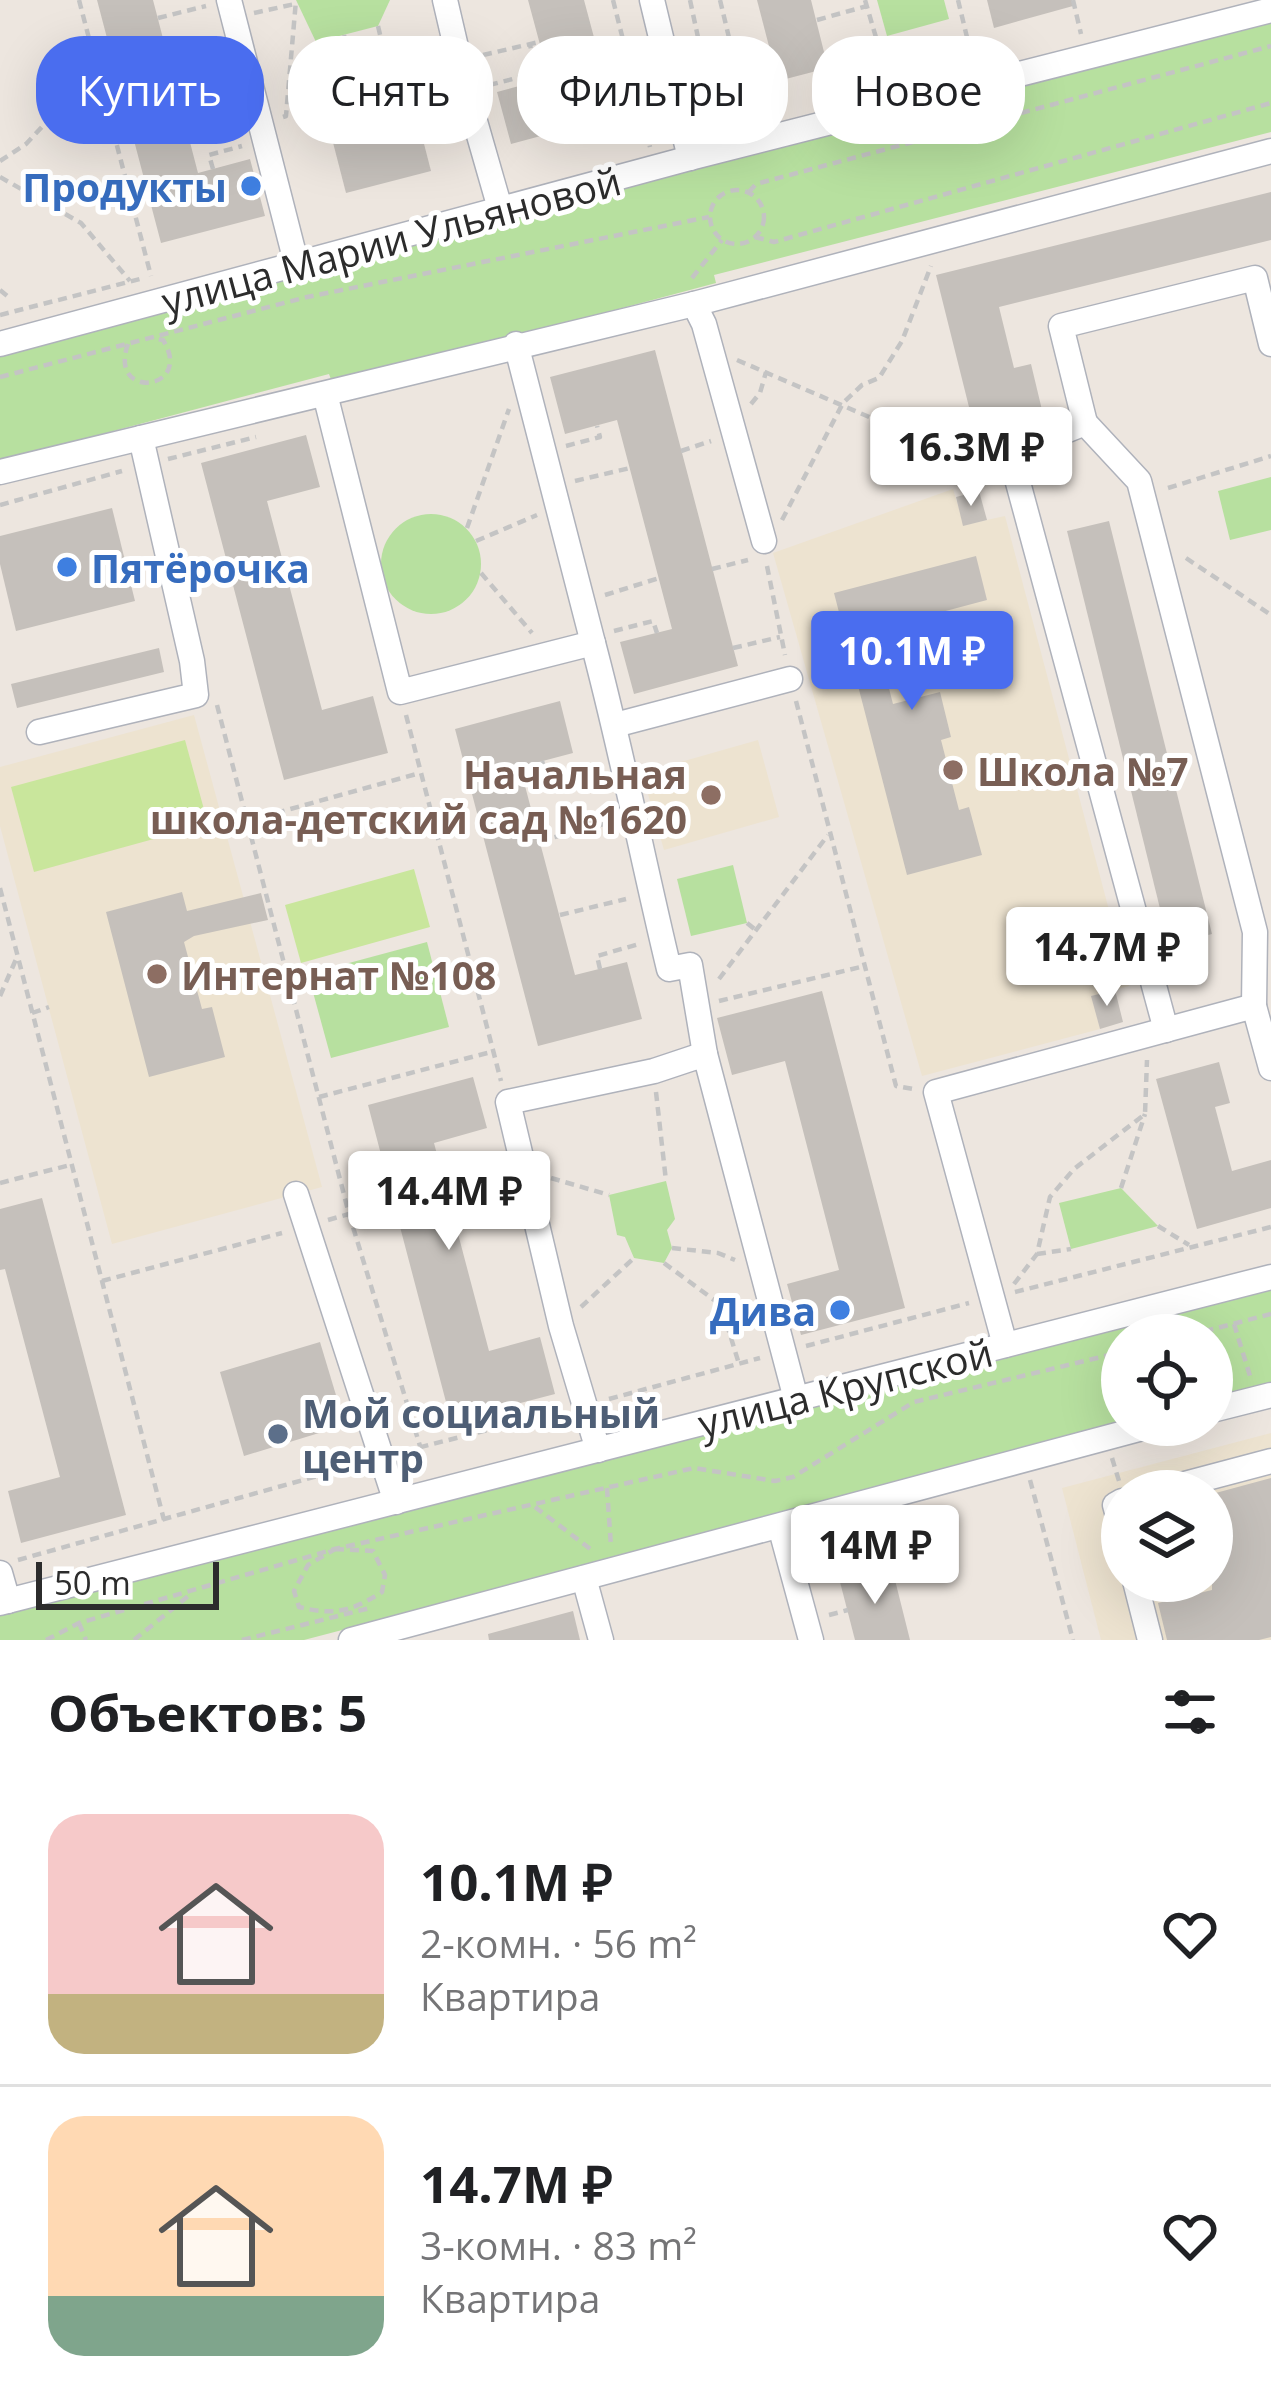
<!DOCTYPE html>
<html lang="ru">
<meta charset="utf-8">
<style>
:root{--surface:#fff;--page:#f6f6f6;--text:#202124;--muted:#757577;--line:#e0e0e0;--accent:#4a6def}
body{margin:0;font-family:"Open Sans",sans-serif;background:var(--page);color:var(--text);height:100vh;display:flex;flex-direction:column;font-size:45px;white-space:nowrap}
*{box-sizing:border-box;margin:0}
p{font-size:39px;color:var(--muted)}
.icon{flex:none;width:66px;height:66px;fill:none;stroke:currentColor;stroke-width:2;stroke-linecap:round;stroke-linejoin:round}
.map{position:relative;height:1640px;overflow:hidden}
.panel{display:flex;flex-direction:column;background:var(--surface);flex:1}
.panel>*{flex:none}
.guide{position:absolute;left:36px;top:36px;width:1200px;height:108px;display:flex;gap:24px}
.tools{position:absolute;left:1101px;top:1314px;display:grid;gap:24px}
.tools a{display:grid;place-items:center;width:132px;height:132px;border-radius:50%;background:var(--surface);box-shadow:0 12px 48px #0002;font-size:60px}
.scale{position:absolute;left:36px;bottom:30px;width:183px;box-sizing:border-box;padding-left:12px;border:6px solid #2c2c2c;border-top:0;font-size:33px;line-height:42px;white-space:nowrap;color:#2c2c2c;-webkit-text-stroke:9px #fff;paint-order:stroke}
.price{position:absolute;translate:-50% -102px;padding:0 27px;border-radius:12px;background:#fff;color:#222;font-size:39px;line-height:78px;filter:drop-shadow(0 3px 6px #0008)}
.price::after{content:'';position:absolute;left:50%;top:72px;width:36px;height:27px;margin-left:-18px;background:inherit;clip-path:polygon(0 0,100% 0,50% 100%)}
.price.selected{background:var(--accent);color:#fff}
ul{padding:0;list-style:none}
li{display:flex;align-items:center;gap:36px;height:300px;padding:0 48px}
li+li{border-top:3px solid var(--line)}
li span{display:grid;place-items:center;flex:none;width:336px;height:240px;border-radius:36px;color:#555}
li>.icon{margin-inline-start:auto}
span .icon{width:144px;height:144px;fill:#fffc;stroke-width:1}
li b{font-size:51px}
h2{display:flex;justify-content:space-between;align-items:center;height:144px;padding:0 48px;font-size:51px}
.pill{padding:0 42px;border-radius:48px;background:var(--surface);box-shadow:0 12px 48px #0002;font-size:42px;line-height:108px}
.pill.selected{background:var(--accent);color:#fff}
.map>svg:first-child{display:block}
</style>
<div class="map">
<svg width="1271" height="1640" viewBox="0 0 1271 1640">
<rect width="100%" height="100%" fill="#ede6df"/>
<g fill="#ede3d0" fill-rule="evenodd">
<polygon points="953,489 964,525 1005,516 1129,986 1092,996 1100,1029 922,1076 773,553"/>
<polygon points="194,715 322,1187 112,1244 0,826 0,767"/>
<polygon points="758,740 779,817 664,850 642,773"/>
<path d="M1271 1433V1640H1101L1062 1488ZM1122 1491H1212V1581H1122Z"/>
</g>
<g fill="#b7e09f">
<polygon points="296,0 390,0 378,26 316,42"/>
<polygon points="877,0 944,0 949,19 887,36"/>
<polygon points="1271,19 1271,132 714,275 716,283 333,385 329,374 0,461 0,348"/>
<polygon points="1271,477 1271,530 1230,540 1218,491"/>
<circle cx="431" cy="564" r="50"/>
<polygon points="733,865 747,923 691,936 677,879"/>
<polygon points="427,942 449,1027 331,1058 308,974"/>
<polygon points="666,1181 675,1219 667,1230 672,1248 664,1263 634,1258 625,1237 617,1235 609,1195"/>
<polygon points="1121,1188 1158,1226 1071,1249 1059,1203"/>
<polygon points="1271,1285 1271,1386 1212,1402 1212,1335 1122,1335 1123,1425 304,1640 0,1640 0,1612"/>
</g>
<g fill="#c9e69c">
<polygon points="185,740 208,824 34,872 11,787"/>
<polygon points="414,869 430,927 301,963 285,905"/>
</g>
<g fill="#c5c0bb">
<polygon points="97,0 153,0 198,173 250,159 265,216 161,243"/>
<polygon points="528,0 584,0 615,116 511,144 497,92 549,78"/>
<polygon points="757,0 811,0 828,68 778,81"/>
<polygon points="987,0 1072,0 1073,6 994,28"/>
<polygon points="406,74 431,171 346,193 321,96"/>
<polygon points="1271,192 1271,240 999,307 1014,368 1031,364 1042,410 974,427 936,275"/>
<polygon points="655,350 738,666 634,694 620,642 672,629 617,420 565,434 550,377"/>
<polygon points="306,435 320,487 267,501 322,710 373,696 388,753 284,780 201,463"/>
<polygon points="979,491 987,520 963,526 956,497"/>
<polygon points="112,508 135,601 16,631 0,564 0,536"/>
<polygon points="1109,521 1212,934 1169,945 1067,531"/>
<polygon points="976,556 987,600 874,630 893,704 940,692 951,737 941,740 959,810 969,807 982,855 907,875 834,593"/>
<polygon points="159,648 164,672 17,708 11,684"/>
<polygon points="560,701 573,753 520,767 575,975 627,962 642,1019 538,1046 455,729"/>
<polygon points="182,892 187,911 261,893 268,920 194,936 184,942 202,1009 212,1007 225,1057 149,1077 106,912"/>
<polygon points="1115,990 1123,1022 1100,1029 1091,996"/>
<polygon points="822,991 905,1308 801,1335 787,1284 839,1270 785,1061 732,1075 717,1018"/>
<polygon points="1219,1062 1230,1103 1215,1107 1232,1171 1271,1160 1271,1208 1197,1229 1156,1079"/>
<polygon points="473,1077 487,1128 434,1143 489,1351 540,1337 555,1394 451,1421 368,1105"/>
<polygon points="42,1198 126,1515 21,1543 8,1491 60,1477 5,1269 0,1270 0,1209"/>
<polygon points="320,1342 345,1425 244,1456 220,1372"/>
<polygon points="1271,1478 1271,1637 1259,1640 1167,1640 1158,1603 1212,1590 1212,1494"/>
<polygon points="892,1568 910,1640 855,1640 840,1582"/>
<polygon points="573,1611 580,1640 489,1640 488,1634"/>
</g>
<g fill="none" stroke-linecap="round" stroke-linejoin="round">
<g stroke="#afb2bb" stroke-width="27">
<g id="minor">
<polyline points="229,0 297,266"/>
<polyline points="445,0 466,90 501,212"/>
<polyline points="652,0 690,158"/>
<polyline points="694,304 704,324 764,541"/>
<polyline points="0,344 690,158 1271,10"/>
<polyline points="325,394 400,692 593,643 516,344"/>
<polyline points="1085,423 1139,481 1255,932 1254,1006"/>
<polyline points="0,472 694,304 1271,151"/>
<path d="M593 643C622 752 643 861 669 969L690 965 705 1054"/>
<polyline points="615,725 790,679"/>
<polyline points="39,732 196,695 192,661 141,438"/>
<polyline points="1166,1030 1010,453 1085,423 1061,326 1255,278 1271,344"/>
<polyline points="296,1194 396,1502"/>
<polyline points="1005,1345 936,1092 1254,1006 1271,1068"/>
<polyline points="1212,1410 1271,1395"/>
<polyline points="598,1450 561,1326 508,1102 654,1071 705,1054 796,1399"/>
<polyline points="1158,1491 1271,1461"/>
<polyline points="1122,1501 1115,1505 1122,1531"/>
<polyline points="780,1526 811,1640"/>
<polyline points="0,1573 8,1601"/>
<polyline points="584,1578 601,1640"/>
<polyline points="1135,1581 1150,1640"/>
<polyline points="0,1603 1271,1277"/>
<polyline points="351,1640 1154,1425"/>
</g>
</g>
<g stroke="#c4c4c4" stroke-width="4.5" stroke-dasharray="9 6" stroke-linecap="butt">
<polyline points="79,0 151,276"/>
<polyline points="613,0 650,147"/>
<polyline points="690,0 717,126"/>
<polyline points="720,0 748,117"/>
<polyline points="865,0 890,85"/>
<polyline points="958,0 973,62"/>
<polyline points="1073,0 1081,34"/>
<polyline points="254,13 295,4"/>
<polyline points="158,18 206,6"/>
<polyline points="817,20 867,6"/>
<polyline points="378,26 387,64"/>
<polyline points="344,35 353,72"/>
<polyline points="483,55 539,42"/>
<polyline points="489,85 537,73 530,45"/>
<polyline points="184,117 232,105"/>
<polyline points="283,117 286,116 296,0"/>
<polyline points="0,161 26,144 95,70"/>
<polyline points="213,169 209,155 242,146"/>
<polyline points="0,177 81,223 130,281"/>
<circle cx="737" cy="217" r="27"/>
<polyline points="749,192 756,184 1271,46"/>
<polyline points="755,237 774,242 1271,103"/>
<polyline points="692,278 722,240"/>
<polyline points="0,290 11,299"/>
<polyline points="0,315 140,279"/>
<path d="M128 344C107 401 195 391 163 340L156 339"/>
<polyline points="737,360 948,451 993,439"/>
<polyline points="0,377 307,297 709,217"/>
<polyline points="751,404 760,393 766,372"/>
<polyline points="566,446 600,437 597,426"/>
<polyline points="681,451 711,441"/>
<polyline points="168,459 256,437"/>
<polyline points="575,481 630,468"/>
<polyline points="1168,488 1271,456"/>
<polyline points="0,505 122,471"/>
<polyline points="782,520 843,403 862,385 879,378 902,341 931,266"/>
<polyline points="467,528 509,409"/>
<polyline points="476,541 537,515"/>
<polyline points="1186,558 1271,615"/>
<polyline points="767,566 785,655"/>
<polyline points="712,569 748,560"/>
<polyline points="481,573 532,633"/>
<polyline points="605,595 659,578"/>
<polyline points="614,631 653,621 657,633"/>
<polyline points="733,648 780,637"/>
<polyline points="796,701 896,1086 913,1089"/>
<polyline points="217,705 349,1214 420,1446"/>
<polyline points="406,715 501,1081"/>
<polyline points="542,761 548,781 602,769"/>
<polyline points="247,821 420,773"/>
<polyline points="540,841 612,822"/>
<polyline points="0,888 164,1520"/>
<polyline points="560,915 626,899"/>
<polyline points="747,923 757,931"/>
<polyline points="600,969 597,956 639,944"/>
<polyline points="719,979 828,835"/>
<polyline points="0,996 17,957"/>
<polyline points="719,1001 865,966"/>
<polyline points="32,1013 49,1007"/>
<polyline points="656,1092 666,1181"/>
<polyline points="319,1097 491,1052"/>
<polyline points="551,1178 609,1195"/>
<polyline points="0,1183 70,1165"/>
<polyline points="1121,1188 1145,1114"/>
<polyline points="328,1220 349,1214"/>
<polyline points="1158,1226 1189,1245"/>
<polyline points="672,1248 718,1253 735,1260"/>
<polyline points="1037,1254 1071,1249"/>
<polyline points="664,1263 721,1305 739,1364"/>
<polyline points="102,1281 282,1233"/>
<polyline points="1014,1284 1037,1254 1050,1197 1074,1169 1145,1114 1147,1060"/>
<polyline points="1015,1292 1271,1227"/>
<polyline points="581,1307 634,1258"/>
<polyline points="1234,1324 1250,1376"/>
<polyline points="1190,1335 1271,1314"/>
<polyline points="806,1346 969,1303"/>
<polyline points="609,1399 760,1358"/>
<polyline points="1172,1441 1202,1433"/>
<polyline points="405,1451 563,1411"/>
<polyline points="1112,1458 1119,1481"/>
<polyline points="1030,1480 1073,1640"/>
<polyline points="607,1488 611,1546"/>
<polyline points="535,1507 593,1551"/>
<path d="M335 1549 373 1551 385 1575 382 1592C352 1611 334 1616 299 1607L294 1591 308 1565Z"/>
<polyline points="18,1560 360,1464"/>
<polyline points="829,1615 848,1610"/>
<polyline points="79,1623 86,1640"/>
<polyline points="46,1640 79,1623 335,1549 694,1468 775,1481 793,1477 914,1402 1122,1352"/>
<polyline points="134,1640 192,1593"/>
<polyline points="242,1640 370,1608"/>
</g>
<use href="#minor" stroke="#fff" stroke-width="24"/>
</g>
<g fill="#3f7fe0" stroke="#fff" stroke-width="4.5">
<circle cx="251" cy="186" r="12"/>
<circle cx="67" cy="567" r="12"/>
<circle cx="840" cy="1310" r="12"/>
</g>
<g fill="#8d6e63" stroke="#fff" stroke-width="4.5">
<circle cx="953" cy="770" r="12"/>
<circle cx="711" cy="795" r="12"/>
<circle cx="157" cy="974" r="12"/>
</g>
<circle fill="#5c6f8a" stroke="#fff" stroke-width="4.5" cx="278" cy="1434" r="12"/>
<g text-anchor="middle" dominant-baseline="central" stroke-width="10" stroke-linejoin="round" paint-order="stroke">
<g font-size="39" font-weight="bold" fill="#366cbe" stroke="#fff" text-anchor="end">
<text x="227" y="186">Продукты</text>
<text x="91" y="567" text-anchor="start">Пятёрочка</text>
<text x="816" y="1310">Дива</text>
</g>
<g font-size="39" fill="#2c2c2c" stroke="#fff">
<text transform="translate(391 240) rotate(-15)">улица Марии Ульяновой</text>
<text transform="translate(845 1387) rotate(-14)">улица Крупской</text>
</g>
<g font-size="39" font-weight="bold" fill="#785e54" stroke="#fff" text-anchor="start">
<text x="977" y="770">Школа №7</text>
<text x="687" y="773" text-anchor="end">Начальная<tspan x="687" dy="45">школа-детский сад №1620</tspan></text>
<text x="181" y="974">Интернат №108</text>
</g>
<g font-size="39" font-weight="bold" fill="#4e5e75" stroke="#fff" text-anchor="start">
<text x="302" y="1412">Мой социальный<tspan x="302" dy="45">центр</tspan></text>
</g>
</g>
</svg>
<div class="tools">
<a><svg class="icon" aria-label="locate" viewBox="0 0 24 24"><circle cx="12" cy="12" r="6"/><path d="M12 2v4M12 18v4M2 12h4M18 12h4"/></svg></a>
<a><svg class="icon" aria-label="layers" viewBox="0 0 24 24"><path d="M12 4l9 5-9 5-9-5zM3 14l9 5 9-5"/></svg></a>
</div>
<div class="scale">50 m</div>
<b class="price" style="left:971px;top:509px">16.3M ₽</b>
<b class="price selected" style="left:912px;top:713px">10.1M ₽</b>
<b class="price" style="left:1107px;top:1009px">14.7M ₽</b>
<b class="price" style="left:449px;top:1253px">14.4M ₽</b>
<b class="price" style="left:875px;top:1607px">14M ₽</b>
<div class="guide">
<a class="pill selected">Купить</a>
<a class="pill">Снять</a>
<a class="pill">Фильтры</a>
<a class="pill">Новое</a>
</div>
</div>
<section class="panel">
<h2>Объектов: 5<svg class="icon" aria-label="filters" viewBox="0 0 24 24"><path d="M4 7h16M4 17h16"/><circle cx="9" cy="7" r="2"/><circle cx="15" cy="17" r="2"/></svg></h2>
<ul>
<li><span style="background:linear-gradient(#f6c9c9 75%,#c2b280 0)"><svg class="icon" aria-label="home" viewBox="0 0 24 24"><path d="M3 11l9-7 9 7M6 9v11h12V9"/></svg></span><div><b>10.1M ₽</b><p>2-комн. · 56 m²</p><p>Квартира</p></div><svg class="icon" aria-label="heart" viewBox="0 0 24 24"><path d="M12 20l-8-8c-3-5 5-10 8-4 3-6 11-1 8 4z"/></svg></li>
<li><span style="background:linear-gradient(#ffd9b3 75%,#7fa58c 0)"><svg class="icon" aria-label="home" viewBox="0 0 24 24"><path d="M3 11l9-7 9 7M6 9v11h12V9"/></svg></span><div><b>14.7M ₽</b><p>3-комн. · 83 m²</p><p>Квартира</p></div><svg class="icon" aria-label="heart" viewBox="0 0 24 24"><path d="M12 20l-8-8c-3-5 5-10 8-4 3-6 11-1 8 4z"/></svg></li>
</ul>
</section>
